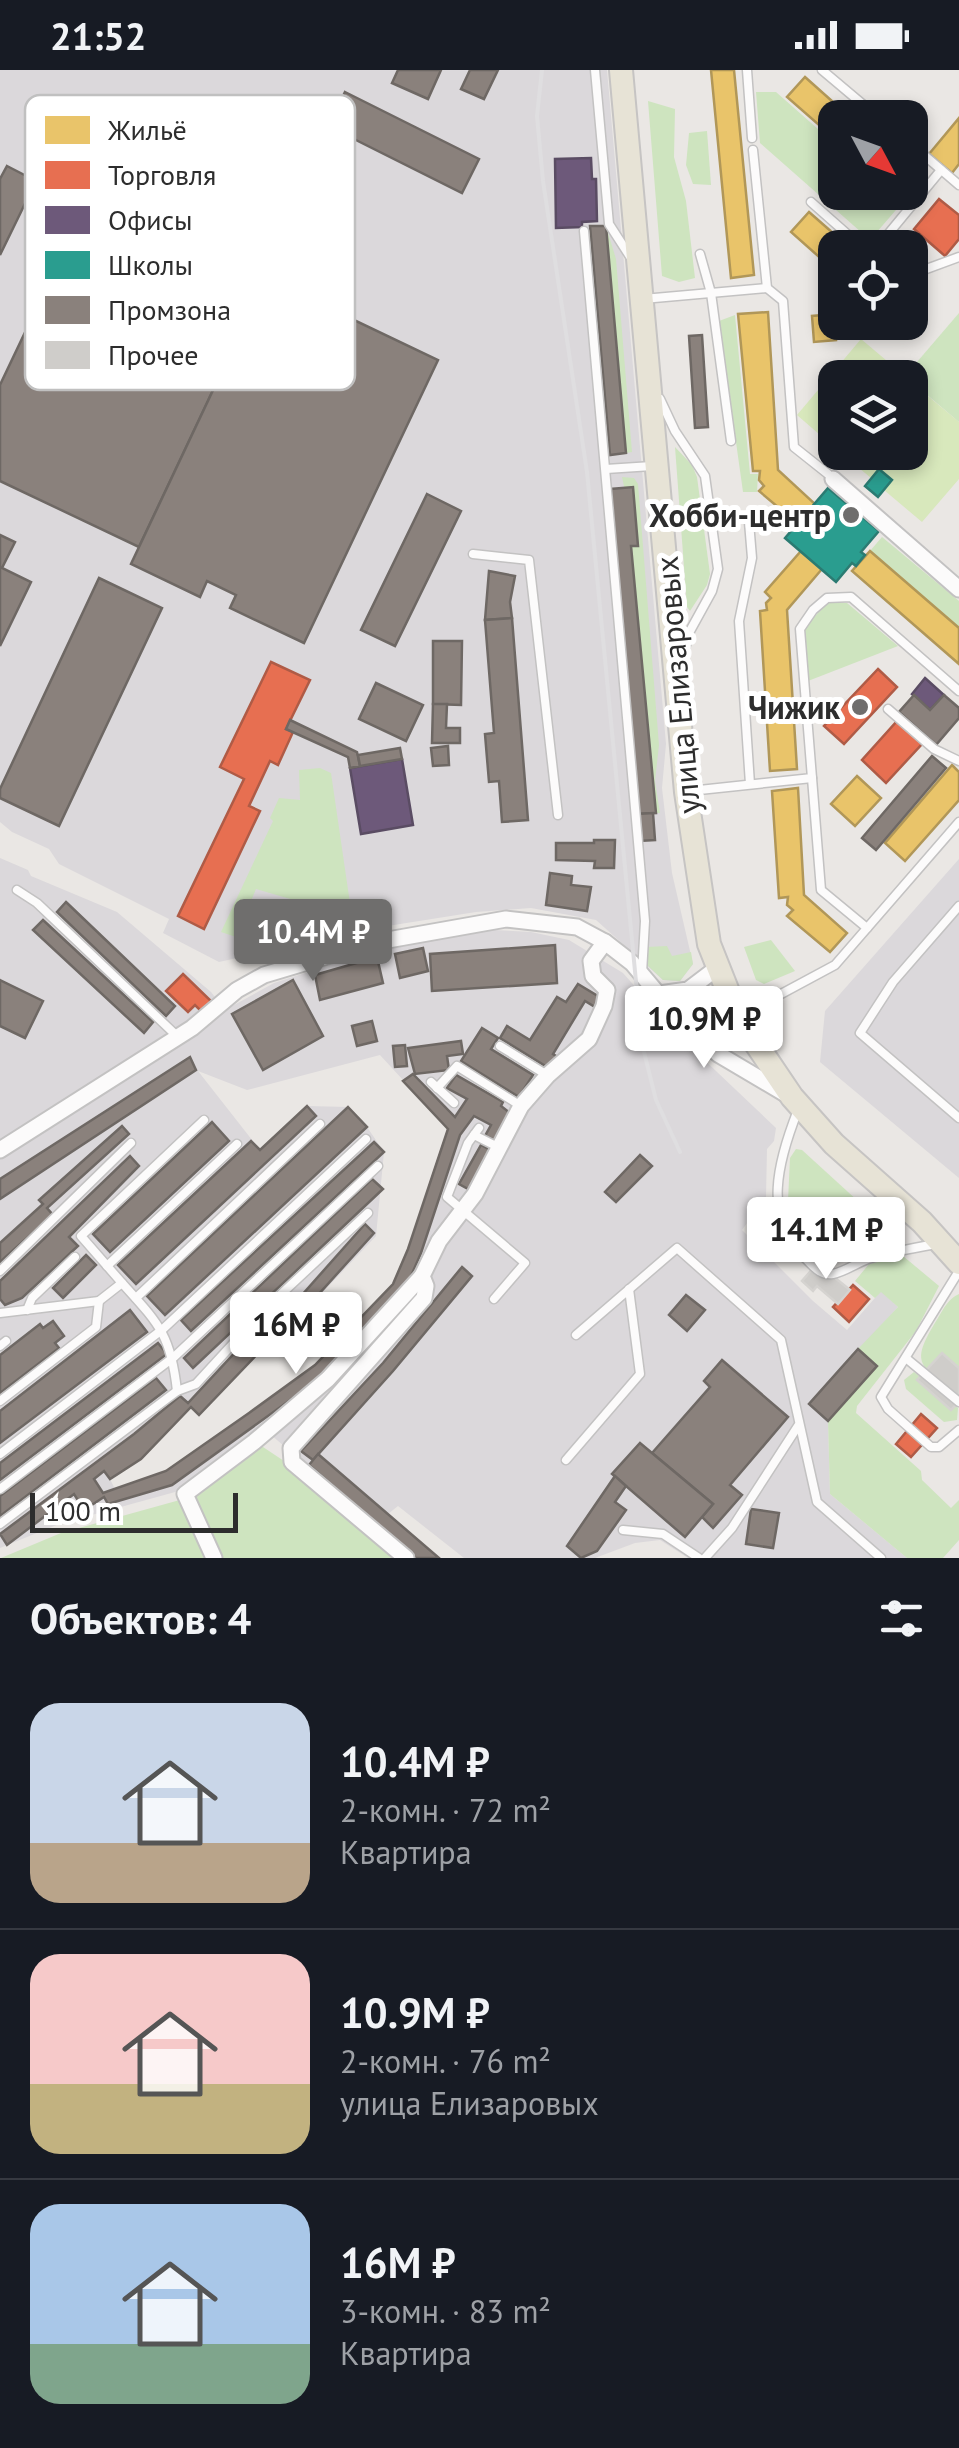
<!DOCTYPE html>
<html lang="ru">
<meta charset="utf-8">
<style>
:root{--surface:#171b24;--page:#20242c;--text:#f1f3f6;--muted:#9ea1a6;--line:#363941;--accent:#6f6e6d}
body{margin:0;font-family:"PT Sans",sans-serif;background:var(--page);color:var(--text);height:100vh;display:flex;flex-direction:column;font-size:38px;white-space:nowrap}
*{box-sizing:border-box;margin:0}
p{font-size:32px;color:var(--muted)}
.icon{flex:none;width:55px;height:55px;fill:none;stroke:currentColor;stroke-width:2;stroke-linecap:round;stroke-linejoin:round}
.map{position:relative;height:1488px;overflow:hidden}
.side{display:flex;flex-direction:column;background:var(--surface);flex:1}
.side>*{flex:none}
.needle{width:65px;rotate:131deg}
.tools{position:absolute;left:818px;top:30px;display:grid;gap:20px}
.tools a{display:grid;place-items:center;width:110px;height:110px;border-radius:20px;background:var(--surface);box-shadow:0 5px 15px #0003;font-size:50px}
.scale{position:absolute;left:30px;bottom:25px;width:208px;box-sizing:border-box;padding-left:10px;border:5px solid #2d2d2d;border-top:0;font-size:28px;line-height:35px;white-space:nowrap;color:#2d2d2d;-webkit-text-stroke:8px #fff;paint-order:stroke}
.price{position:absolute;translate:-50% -85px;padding:0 22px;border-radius:10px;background:#fff;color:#222;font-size:32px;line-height:65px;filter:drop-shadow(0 2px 5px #0008)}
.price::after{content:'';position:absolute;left:50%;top:60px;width:30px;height:22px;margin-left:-15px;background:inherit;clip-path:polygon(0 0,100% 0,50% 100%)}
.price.current{background:var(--accent);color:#fff}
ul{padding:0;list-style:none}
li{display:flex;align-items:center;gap:30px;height:250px;padding:0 30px}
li+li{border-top:2px solid var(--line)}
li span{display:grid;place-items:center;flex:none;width:280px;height:200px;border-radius:30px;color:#555}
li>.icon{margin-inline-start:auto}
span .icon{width:120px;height:120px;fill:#fffc;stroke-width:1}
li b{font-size:42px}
h2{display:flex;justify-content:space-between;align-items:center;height:120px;padding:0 30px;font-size:42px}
.status{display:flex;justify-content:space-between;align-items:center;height:70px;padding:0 50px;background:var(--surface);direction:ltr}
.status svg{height:28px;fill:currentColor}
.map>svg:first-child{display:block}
</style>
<div class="status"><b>21:52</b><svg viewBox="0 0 49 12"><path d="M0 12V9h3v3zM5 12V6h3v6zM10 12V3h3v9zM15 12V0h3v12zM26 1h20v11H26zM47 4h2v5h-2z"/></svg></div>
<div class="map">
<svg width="959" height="1488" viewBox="0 0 959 1488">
<rect width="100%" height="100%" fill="#eae7e4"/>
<g fill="#dbd8db" fill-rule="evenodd">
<polygon points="0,0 607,0 666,674 662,718 672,803 693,894 680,911 663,910 596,850 531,838 476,842 356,861 219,892 163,863 169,849 59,794 49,779 12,762 0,752"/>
<path d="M0 788 28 800 31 806 117 842 211 922 225 940 274 913 386 877 494 860 531 862 569 870 623 903 678 965 776 1058 774 1071 767 1079 766 1127 742 1160 813 1231 847 1260 881 1221 898 1237 809 1334 828 1351 830 1424 907 1488H688L660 1470 635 1473 595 1488H464L398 1436 388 1444 439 1488H416L264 1359 186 1419 59 1454 0 1478ZM380 985 448 1059 412 1180 393 1214 315 1295 166 1401 115 1419 110 1409 190 1338 199 1345 266 1276 270 1278 376 1166 384 1082 367 1057 348 1037 307 1036 260 1080 198 1001 247 1020Z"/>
<polygon points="959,789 959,1108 820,992 825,941"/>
</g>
<g fill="#cee4bf">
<polygon points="756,22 776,22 835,74 835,122 890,123 902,133 870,170 760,73"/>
<polygon points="648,31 675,39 674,87 686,131 695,208 679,212 662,206"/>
<polygon points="707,61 711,115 693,114 686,95 689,63"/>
<polygon points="606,156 616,189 632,382 626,383"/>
<polygon points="959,243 959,352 905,306"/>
<polygon points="735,245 750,404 758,404 757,422 743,422 719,251"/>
<polygon points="675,377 692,395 697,407 710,504 707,515 690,541 687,537"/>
<polygon points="622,407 634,408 638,414 659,675 655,711 660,743 656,743 631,476 637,476"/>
<polygon points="882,467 959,531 959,558 870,481"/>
<polygon points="828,532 847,533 898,576 808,611 803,559"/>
<polygon points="320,698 331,703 352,847 256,819 236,867 221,862 273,751 270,748 279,728 300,730 299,700"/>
<polygon points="771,870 795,901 764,914 756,910 744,877"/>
<polygon points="667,876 672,886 691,882 693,894 680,911 663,910 645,893 646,877"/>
<polygon points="796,1079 802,1080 893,1163 889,1172 841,1184 831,1180 798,1153 790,1140 788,1131 790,1088"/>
<polygon points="903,1186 939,1216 916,1261 857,1336 856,1343 921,1401 922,1410 951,1438 959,1430 959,1470 943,1488 907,1488 830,1424 828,1351 876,1296 858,1279 898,1237 881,1222 875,1228 855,1211 869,1194"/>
<path d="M959 1224V1326C920 1294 908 1296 938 1248 944 1238 948 1229 959 1224Z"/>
<polygon points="914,1302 958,1338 957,1350 944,1352 906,1319 904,1310"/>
<polygon points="260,1375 290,1395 396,1488 1,1488 61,1463 187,1428"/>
</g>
<g fill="#d8e8bc">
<polygon points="861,269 906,307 835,308 835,378 797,345"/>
<polygon points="910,311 959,352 959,409 922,452 884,420 892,410 880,399 871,408 841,383 910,382"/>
</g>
<g fill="#e9c46a" stroke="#b19758" stroke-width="2.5">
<polygon points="711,0 734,0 754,205 731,208"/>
<polygon points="805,7 851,48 835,48 835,69 787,27"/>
<polygon points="959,48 959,94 952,103 929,84"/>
<polygon points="809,142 850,178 835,178 835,201 791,162"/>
<polygon points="910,230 925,243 907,264 894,252 910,252"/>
<polygon points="768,242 778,400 815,434 798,454 759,421 764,416 759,410 760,401 753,401 738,244"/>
<polygon points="834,244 836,270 814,272 812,246"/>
<polygon points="801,481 822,499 787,540 797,699 770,701 760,541 767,540 766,533 771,528 765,522"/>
<polygon points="870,481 959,558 959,594 852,501"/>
<polygon points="952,695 959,702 959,730 905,791 885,773"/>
<polygon points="857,706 881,728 855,756 831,734"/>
<polygon points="798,718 804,825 847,863 830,882 787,846 793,840 787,835 788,827 779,828 772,721"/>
</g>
<g fill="#e76f51" stroke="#af5b46" stroke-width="2.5">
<polygon points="939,129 959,145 959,169 945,186 914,159"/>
<polygon points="271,592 310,610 286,659 293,662 278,695 270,691 249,736 260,741 204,859 178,846 244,709 220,697"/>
<polygon points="878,599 897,617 844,674 824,656"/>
<polygon points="897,651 922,674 886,713 862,690"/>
<polygon points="183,904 212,932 202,942 195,935 188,942 166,921"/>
<polygon points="853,1215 869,1229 849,1252 833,1237"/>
<polygon points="921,1344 937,1358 911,1387 896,1374"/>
</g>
<g fill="#6d597a" stroke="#5a4c63" stroke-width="2.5">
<polygon points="591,88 592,109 596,109 597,151 582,152 582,157 556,158 555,89"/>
<polygon points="925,608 944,625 930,640 912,624"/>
<polygon points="402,689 413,755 361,764 350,698"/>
</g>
<g fill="#2a9d8f" stroke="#2b7b72" stroke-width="2.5">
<polygon points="879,399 892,410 878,427 865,416"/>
<polygon points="828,418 879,461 861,482 865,485 856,496 852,493 836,512 785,468"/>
</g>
<g fill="#8a817c" stroke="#6e6864" stroke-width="2.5">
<polygon points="398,0 441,0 428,29 392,13"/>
<polygon points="470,0 498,0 484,29 461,19"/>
<polygon points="345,22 479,89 462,123 328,56"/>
<polygon points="107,90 277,171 261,206 266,208 139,477 0,411 0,315"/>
<polygon points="7,96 36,111 0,185 0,109"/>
<polygon points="590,156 606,156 626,383 610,385"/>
<polygon points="266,208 438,290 304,573 230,538 236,525 207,511 200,527 131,494"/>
<polygon points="702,265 708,357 695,358 689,266"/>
<polygon points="633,417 638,476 631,476 656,743 637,744 611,419"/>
<polygon points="427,424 461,441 395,576 361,560"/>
<polygon points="0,465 15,472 2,498 31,512 0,576"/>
<polygon points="489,501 515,506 510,532 512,548 485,550"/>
<polygon points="99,508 162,538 59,756 0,728 0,719"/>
<polygon points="512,548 528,750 502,752 499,711 489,712 485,664 494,663 485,550"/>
<polygon points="433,571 462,571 461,635 433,634"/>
<polygon points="376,613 423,635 406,671 359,649"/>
<polygon points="914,625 930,640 944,625 959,638 959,648 936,675 899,642"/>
<polygon points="433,634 447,634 446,658 460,658 460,673 432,673"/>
<polygon points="290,650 357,682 360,696 350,698 348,687 286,659"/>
<polygon points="448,676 449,695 433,696 431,678"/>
<polygon points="400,678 402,689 360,696 358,685"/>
<polygon points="932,686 946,698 876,780 862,768"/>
<polygon points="653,743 655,770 639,771 637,744"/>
<polygon points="594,770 615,770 614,798 594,798 595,791 556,790 556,773 594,773"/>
<polygon points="550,803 572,806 571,815 591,817 587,841 546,835"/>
<polygon points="66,832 175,936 166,946 57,842"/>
<polygon points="43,850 153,952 144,963 33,860"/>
<polygon points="555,875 557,913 432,921 430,884"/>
<polygon points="423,878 428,901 400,908 395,884"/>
<polygon points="377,887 383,913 320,930 315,905"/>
<polygon points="0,910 43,931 25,968 0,956"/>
<polygon points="293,910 323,966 263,1000 232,944"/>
<polygon points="578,914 601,928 595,937 585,931 553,984 559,988 552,1000 500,968 507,956 530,970 557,927 566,932"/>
<polygon points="372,951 377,971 357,976 352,956"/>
<polygon points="482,958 498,968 491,979 533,1005 519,1027 461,991"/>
<polygon points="461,971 463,984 447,986 449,1000 415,1004 408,978"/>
<polygon points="405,975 407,996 395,997 393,976"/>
<polygon points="190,987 196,1000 0,1129 0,1109"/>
<polygon points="413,1004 455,1047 467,1029 447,1018 456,1005 503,1032 501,1036 510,1043 494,1070 485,1066 491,1055 474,1046 460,1065 421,1183 405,1220 325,1305 172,1415 108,1434 104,1427 84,1440 74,1424 7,1475 0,1464 134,1364 180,1326 188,1333 268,1247 277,1253 365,1154 374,1163 270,1278 266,1275 199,1345 191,1337 141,1389 110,1409 104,1401 94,1409 103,1423 166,1401 249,1343 315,1295 393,1214 408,1179 448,1059 403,1011"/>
<polygon points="307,1036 316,1046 136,1214 118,1195 251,1071 260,1080"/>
<polygon points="348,1037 367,1057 165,1245 147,1226"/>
<polygon points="212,1052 229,1071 110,1182 93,1164"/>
<polygon points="122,1056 129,1064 47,1138 53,1145 0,1192 0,1173 43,1134 39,1130"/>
<polygon points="374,1072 384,1082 191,1261 181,1250"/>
<polygon points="481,1075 492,1081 470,1120 459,1114"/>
<polygon points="640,1085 652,1096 616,1132 605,1122"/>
<polygon points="130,1086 139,1096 69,1167 78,1176 22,1228 5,1235 0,1229 0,1211"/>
<polygon points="372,1109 383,1119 193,1298 184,1288"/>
<polygon points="86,1185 96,1195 63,1228 53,1218"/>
<polygon points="462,1197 472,1206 393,1301 313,1390 301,1381 383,1293"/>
<polygon points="686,1225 705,1240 687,1261 669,1245"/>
<polygon points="130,1240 147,1262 0,1373 0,1341"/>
<polygon points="53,1251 64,1266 55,1273 59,1278 0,1323 0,1285 40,1254 43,1258"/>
<polygon points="158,1273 167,1284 0,1410 0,1393"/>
<polygon points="858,1279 877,1296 828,1351 809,1334"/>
<polygon points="722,1290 788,1347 730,1415 742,1425 713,1458 702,1447 713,1434 652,1383 710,1317 704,1311"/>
<polygon points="156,1308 166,1320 0,1446 0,1426"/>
<polygon points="640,1373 713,1434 685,1467 612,1404"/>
<polygon points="318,1384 439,1488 416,1488 309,1395"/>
<polygon points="615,1406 626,1416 615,1432 626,1440 597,1481 581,1488 567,1476"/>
<polygon points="751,1439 779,1443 773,1478 746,1474"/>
</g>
<g fill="#cfcdca" stroke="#d5d3d0" stroke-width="2.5">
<polygon points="822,1188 833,1197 829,1203 850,1220 838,1234 817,1216 813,1221 802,1211"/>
<polygon points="942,1283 959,1298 959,1332 951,1340 917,1310"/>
</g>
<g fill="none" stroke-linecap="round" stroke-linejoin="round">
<g stroke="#c3c2c2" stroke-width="11">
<g id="lane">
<polyline points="595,0 609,154 631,188"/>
<polyline points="747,0 752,68"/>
<polyline points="822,0 879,48"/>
<polyline points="910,73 959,115"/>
<polyline points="753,80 767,218 783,231 794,377 828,404"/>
<polyline points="811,132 863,178"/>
<polyline points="584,161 645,851 642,903"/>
<polyline points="889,163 941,100"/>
<polyline points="700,184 711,223 731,371"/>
<polyline points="910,205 959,187"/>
<polyline points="643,229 767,218"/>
<polyline points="660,329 675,361 705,406 718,499 712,521 690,561 682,589"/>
<polyline points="606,399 652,396"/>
<polyline points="749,452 752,488 739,551 750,714"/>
<polyline points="473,484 529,490 558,745"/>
<polyline points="888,639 934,679 959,691"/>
<polyline points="812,708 821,820 867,858"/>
<polyline points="690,721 812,708 800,559 813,540 827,528 851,527 959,621"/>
<polyline points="17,820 37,833 178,967"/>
<polyline points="959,836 893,912 860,963 959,1048"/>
<polyline points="742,945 835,895 959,752"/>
<polyline points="500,976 547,1005"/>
<polyline points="431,1012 454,1033"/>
<polyline points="437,1018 457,996 521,1036"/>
<path d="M798 1040C779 1088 760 1150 807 1190 814 1197 821 1206 833 1204 844 1202 857 1193 868 1189 890 1182 913 1178 936 1174"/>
<polyline points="479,1058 468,1073 447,1127 525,1193 494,1229"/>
<polyline points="474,1065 500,1078"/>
<polyline points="107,1196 237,1074"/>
<polyline points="0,1201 131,1073"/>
<polyline points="959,1201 881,1327 888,1339 931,1377 939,1377 959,1360"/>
<polyline points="122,1213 81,1166 204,1050"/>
<polyline points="136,1228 320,1054"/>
<polyline points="27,1240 32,1228 75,1187"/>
<path d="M0 1243 99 1231 122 1213C159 1254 171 1265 177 1321"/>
<polyline points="576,1265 677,1178 781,1270 817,1432 881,1488"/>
<polyline points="0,1276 6,1271"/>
<polyline points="907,1289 959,1332"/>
<polyline points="0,1331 96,1257 99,1231"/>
<polyline points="0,1384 163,1259 366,1069"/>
<polyline points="566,1390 640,1304 629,1219"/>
<polyline points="0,1419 174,1287 378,1096"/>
<polyline points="0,1454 177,1321 196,1314 263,1241 368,1143"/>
<polyline points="623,1460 663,1464 699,1488"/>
<polyline points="705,1488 732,1458 798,1356"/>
</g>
</g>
<g stroke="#c3c2c2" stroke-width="19">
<g id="street">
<polyline points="833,409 959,519"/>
<polyline points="659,924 688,920 717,898"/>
<polyline points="0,1080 192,958 237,920 264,905 371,873 506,849 577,857 605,872 632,893 680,950 718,984 784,1023"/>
<polyline points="214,1488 185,1424 254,1372 328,1309 422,1206"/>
<polyline points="406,1488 292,1392 291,1378 424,1228 426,1216 422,1206 439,1171 475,1124 521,1036 548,1005 589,969 604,936 607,920 593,906 591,891 605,872"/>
</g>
</g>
<g stroke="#c6c4c3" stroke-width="26">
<polyline id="primary" points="621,0 686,722 709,874 738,947 792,1027 834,1074 922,1152 959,1193"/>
</g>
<use href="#lane" stroke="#fcfbfb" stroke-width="8"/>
<use href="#street" stroke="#fcfbfb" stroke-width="15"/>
<use href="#primary" stroke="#e7e3d6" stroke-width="22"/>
<polyline stroke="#dfdee0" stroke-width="4" points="542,0 537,46 543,111 587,402 642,974 656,1030 680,1082"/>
</g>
<g fill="#6f6e6d" stroke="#fff" stroke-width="4">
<circle cx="851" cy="445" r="10"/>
<circle cx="860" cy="637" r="10"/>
</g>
<g text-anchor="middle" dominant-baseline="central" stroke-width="10" stroke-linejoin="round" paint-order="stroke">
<g font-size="32" font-weight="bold" fill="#2d2d2d" stroke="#fff" text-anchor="end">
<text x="831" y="445">Хобби-центр</text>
<text x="840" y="637">Чижик</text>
</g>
<g font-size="32" fill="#2d2d2d" stroke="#fff">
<text transform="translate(677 615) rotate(-95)">улица Елизаровых</text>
</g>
</g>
<rect x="25" y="25" width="330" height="295" rx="15" fill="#fff" stroke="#c0c0c0" stroke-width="2.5"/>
<rect x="45" y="46" width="45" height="28" fill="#e9c46a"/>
<rect x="45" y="91" width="45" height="28" fill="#e76f51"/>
<rect x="45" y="136" width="45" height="28" fill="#6d597a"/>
<rect x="45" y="181" width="45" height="28" fill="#2a9d8f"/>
<rect x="45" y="226" width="45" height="28" fill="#8a817c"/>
<rect x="45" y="271" width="45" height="28" fill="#cfcdca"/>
<g font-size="28" fill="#2d2d2d">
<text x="108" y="70">Жильё</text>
<text x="108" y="115">Торговля</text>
<text x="108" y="160">Офисы</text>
<text x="108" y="205">Школы</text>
<text x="108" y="250">Промзона</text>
<text x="108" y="295">Прочее</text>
</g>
</svg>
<div class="tools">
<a><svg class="needle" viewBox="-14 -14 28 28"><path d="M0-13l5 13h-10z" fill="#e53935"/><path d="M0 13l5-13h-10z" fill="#9ea1a6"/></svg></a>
<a><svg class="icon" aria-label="locate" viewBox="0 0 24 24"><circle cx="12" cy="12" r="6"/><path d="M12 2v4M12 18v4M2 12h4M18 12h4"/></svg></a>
<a><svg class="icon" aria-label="layers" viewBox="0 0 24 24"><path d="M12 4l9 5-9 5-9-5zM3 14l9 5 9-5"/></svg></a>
</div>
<div class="scale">100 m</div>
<b class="price current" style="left:313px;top:914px">10.4M ₽</b>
<b class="price" style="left:704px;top:1001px">10.9M ₽</b>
<b class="price" style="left:826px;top:1212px">14.1M ₽</b>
<b class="price" style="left:296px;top:1307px">16M ₽</b>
</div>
<section class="side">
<h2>Объектов: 4<svg class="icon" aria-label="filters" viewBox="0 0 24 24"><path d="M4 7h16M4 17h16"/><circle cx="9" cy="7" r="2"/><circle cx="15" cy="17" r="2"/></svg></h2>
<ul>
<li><span style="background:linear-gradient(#c9d6e8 70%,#b9a48a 0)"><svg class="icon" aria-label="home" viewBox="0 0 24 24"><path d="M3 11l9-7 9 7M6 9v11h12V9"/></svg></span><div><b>10.4M ₽</b><p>2-комн. · 72 m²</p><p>Квартира</p></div></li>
<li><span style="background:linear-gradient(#f6c9c9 65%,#c2b280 0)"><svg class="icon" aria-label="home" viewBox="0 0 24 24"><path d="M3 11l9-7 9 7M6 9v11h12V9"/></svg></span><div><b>10.9M ₽</b><p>2-комн. · 76 m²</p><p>улица Елизаровых</p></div></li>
<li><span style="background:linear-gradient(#a9c7e8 70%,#7fa58c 0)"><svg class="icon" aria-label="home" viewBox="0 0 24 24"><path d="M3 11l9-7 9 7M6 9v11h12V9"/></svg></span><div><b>16M ₽</b><p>3-комн. · 83 m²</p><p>Квартира</p></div></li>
</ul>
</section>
